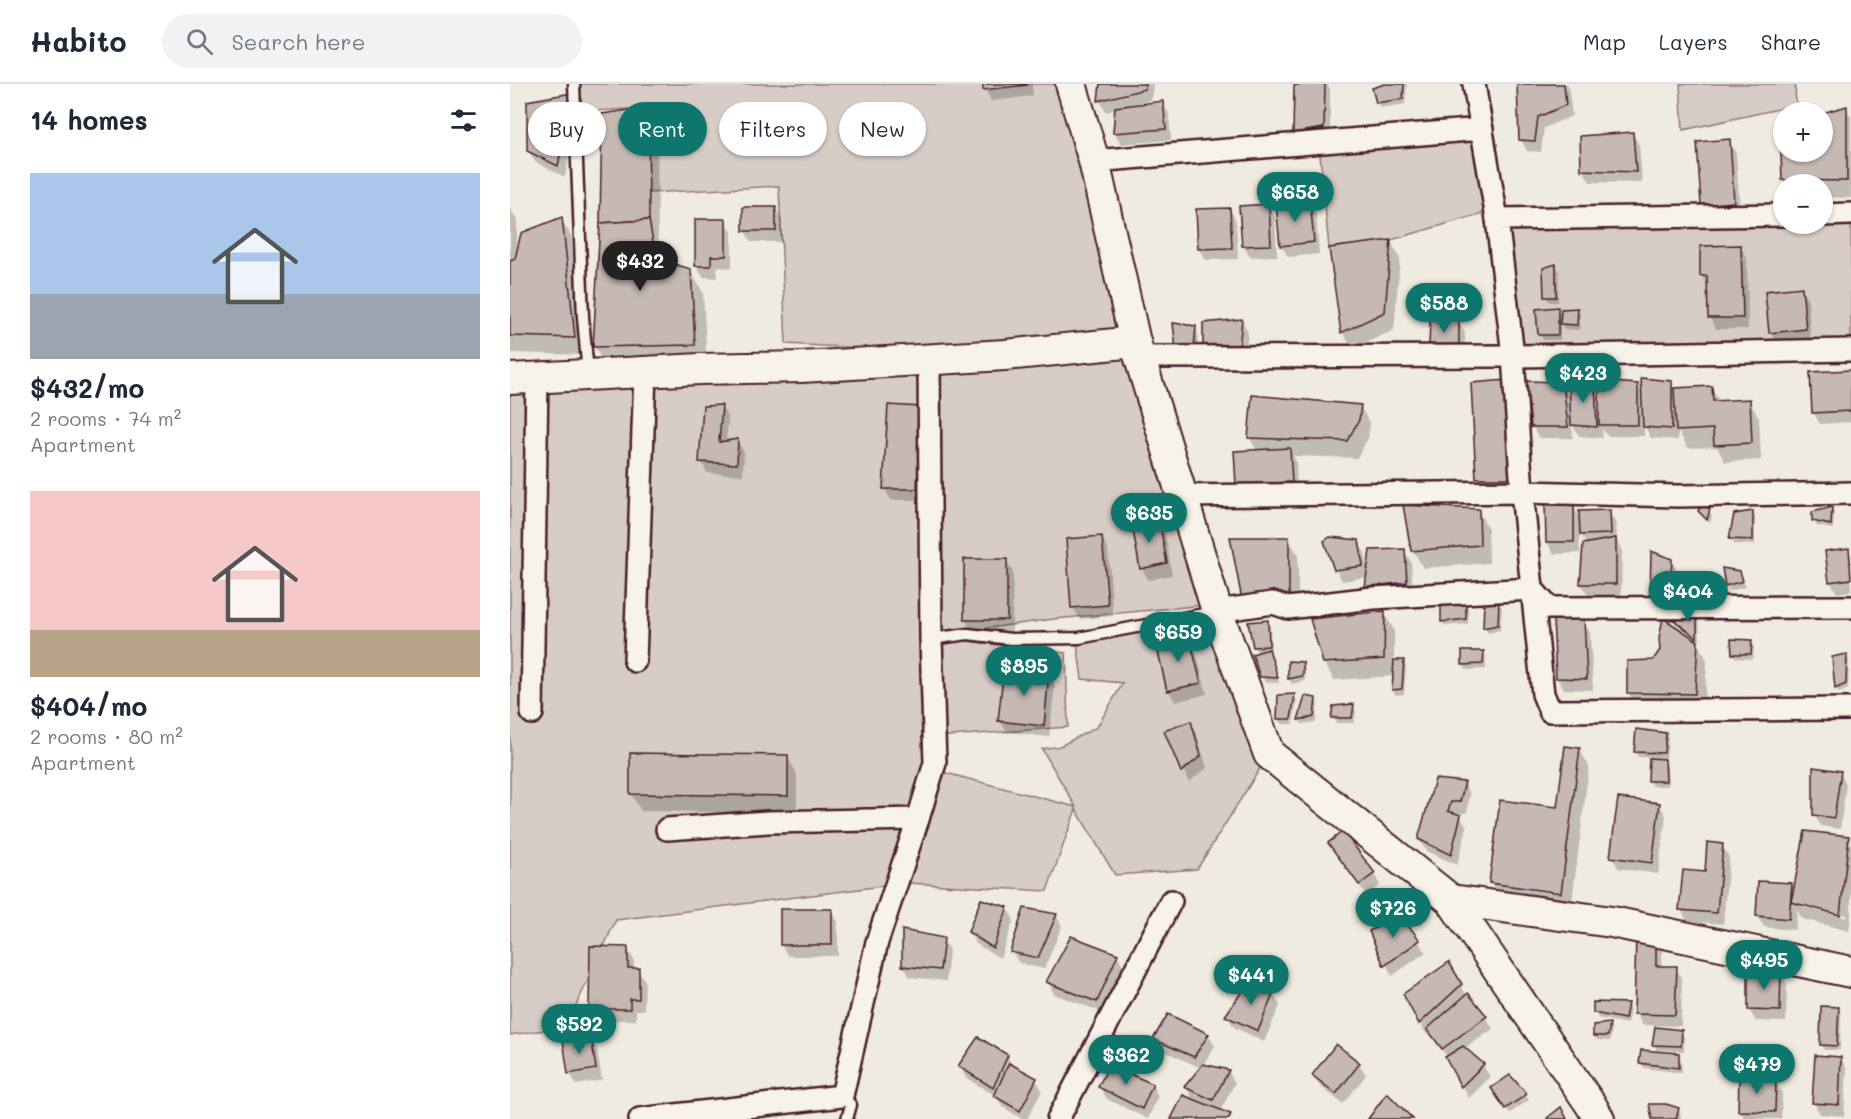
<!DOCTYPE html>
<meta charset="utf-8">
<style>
:root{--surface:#fff;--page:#f2f2f3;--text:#1f2937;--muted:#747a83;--line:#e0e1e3;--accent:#0f766e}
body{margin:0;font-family:Mali,sans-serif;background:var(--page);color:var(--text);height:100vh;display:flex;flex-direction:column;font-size:22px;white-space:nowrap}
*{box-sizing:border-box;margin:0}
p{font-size:20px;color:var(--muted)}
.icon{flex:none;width:33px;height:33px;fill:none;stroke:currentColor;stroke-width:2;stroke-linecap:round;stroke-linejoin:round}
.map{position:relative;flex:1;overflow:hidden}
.details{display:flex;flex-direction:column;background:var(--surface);width:510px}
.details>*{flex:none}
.top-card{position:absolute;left:18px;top:18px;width:570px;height:54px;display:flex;gap:12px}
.tools{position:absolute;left:1263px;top:18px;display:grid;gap:12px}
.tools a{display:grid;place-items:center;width:60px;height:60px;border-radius:50%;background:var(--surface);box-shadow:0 2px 4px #0004;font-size:30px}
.price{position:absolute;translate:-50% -51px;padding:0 14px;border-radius:21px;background:var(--accent);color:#fff;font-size:20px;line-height:39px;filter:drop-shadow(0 2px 3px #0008)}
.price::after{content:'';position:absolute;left:50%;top:36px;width:18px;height:14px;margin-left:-9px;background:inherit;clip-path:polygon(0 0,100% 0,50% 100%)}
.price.selected{background:#222;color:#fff}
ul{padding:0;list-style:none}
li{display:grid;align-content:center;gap:12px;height:318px;padding:0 30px}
li span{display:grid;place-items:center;height:186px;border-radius:0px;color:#555}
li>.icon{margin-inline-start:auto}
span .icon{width:108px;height:108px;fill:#fffc;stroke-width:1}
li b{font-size:26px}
h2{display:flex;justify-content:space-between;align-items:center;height:72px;padding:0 30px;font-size:26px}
.chip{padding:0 21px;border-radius:27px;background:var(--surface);box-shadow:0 2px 4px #0004;font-size:21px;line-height:54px}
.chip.selected{background:var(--accent);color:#fff}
header{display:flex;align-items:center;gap:36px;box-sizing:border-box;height:84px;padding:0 30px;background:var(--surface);border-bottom:2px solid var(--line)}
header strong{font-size:28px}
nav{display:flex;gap:33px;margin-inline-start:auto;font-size:21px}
.search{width:420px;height:54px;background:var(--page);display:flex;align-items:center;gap:15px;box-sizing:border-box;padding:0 21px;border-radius:33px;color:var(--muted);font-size:22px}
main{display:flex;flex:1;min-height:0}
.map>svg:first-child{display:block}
</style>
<header>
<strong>Habito</strong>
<div class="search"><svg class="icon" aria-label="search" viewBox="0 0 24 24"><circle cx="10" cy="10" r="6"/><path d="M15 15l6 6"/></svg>Search here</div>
<nav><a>Map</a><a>Layers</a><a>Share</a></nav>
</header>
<main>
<section class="details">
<h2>14 homes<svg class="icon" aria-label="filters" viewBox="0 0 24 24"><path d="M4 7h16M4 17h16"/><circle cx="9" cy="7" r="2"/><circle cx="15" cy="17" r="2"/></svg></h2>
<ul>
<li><span style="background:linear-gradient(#a9c7e8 65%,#9aa5b1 0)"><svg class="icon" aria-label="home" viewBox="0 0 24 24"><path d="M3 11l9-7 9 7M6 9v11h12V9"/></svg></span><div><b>$432/mo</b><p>2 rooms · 74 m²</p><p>Apartment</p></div></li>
<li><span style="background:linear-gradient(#f6c9c9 75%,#b9a48a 0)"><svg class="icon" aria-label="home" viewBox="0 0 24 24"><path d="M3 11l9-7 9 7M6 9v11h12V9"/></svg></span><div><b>$404/mo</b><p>2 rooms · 80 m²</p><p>Apartment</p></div></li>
</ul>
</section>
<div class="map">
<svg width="1341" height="1035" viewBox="0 0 1341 1035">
<rect width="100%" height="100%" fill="#f0ebe0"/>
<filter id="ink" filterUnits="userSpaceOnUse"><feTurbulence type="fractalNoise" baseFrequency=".0167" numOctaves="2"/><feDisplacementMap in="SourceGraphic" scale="12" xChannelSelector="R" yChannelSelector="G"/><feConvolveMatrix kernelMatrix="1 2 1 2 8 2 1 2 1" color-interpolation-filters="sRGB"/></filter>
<g filter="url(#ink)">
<g fill="#d8cdc6" stroke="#917678" stroke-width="1.5">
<polygon points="62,0 561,0 695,521 544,535 421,552 415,692 380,801 106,836 56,943 0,951 0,299 487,271 276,260 269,102 138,109 137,24 63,28"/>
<polygon points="1170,0 1285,0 1286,21 1173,46"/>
<polygon points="972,45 985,125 1274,140 1312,140 1341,128 1341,266 1003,272 985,126 881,156 819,164 809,60"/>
<polygon points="703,536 759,670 687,785 605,791 566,725 537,807 398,799 428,687 566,723 532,665 550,662 587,643 613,599 572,595 567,558"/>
<polygon points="455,557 556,569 558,643 428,653 425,558"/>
</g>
<g fill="#0003" fill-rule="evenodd">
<polygon points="474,0 522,0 523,12 481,17 475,5"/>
<polygon points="591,0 643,0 641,16 628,19 629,21 653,18 659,30 661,56 611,60 605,49 607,25 596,28 590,17"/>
<polygon points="794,0 817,0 820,5 820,55 791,60 785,48"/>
<polygon points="880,0 897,0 895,20 870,24 864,5"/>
<polygon points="1009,0 1058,0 1062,32 1034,44 1031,68 1017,67 1011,56"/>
<polygon points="61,11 68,22 55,93 25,78 19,66"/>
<polygon points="1336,24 1341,33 1341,114 1312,113 1312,100 1276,100 1273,96 1274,68 1312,68"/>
<polygon points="137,25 147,42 148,155 151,160 155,179 180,186 193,209 197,283 97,285 84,262"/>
<polygon points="1123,50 1129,61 1132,99 1080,98 1073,86"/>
<polygon points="1219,57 1226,69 1230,130 1199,132 1192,120"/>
<polygon points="799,118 806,130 809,170 778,173 771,161"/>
<polygon points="758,122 765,133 767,172 740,173 733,162"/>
<polygon points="0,124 7,136 7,165 51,135 61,152 74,271 0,269"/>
<polygon points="266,125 272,136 272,158 241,158 235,147"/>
<polygon points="720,125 726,137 728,175 696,176 689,165"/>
<polygon points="215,137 222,148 222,184 207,183 207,194 193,193 186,182"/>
<polygon points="881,158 890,175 884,246 842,265 833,248 821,165"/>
<polygon points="1230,162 1237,174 1238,245 1206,245 1200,234 1199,204 1192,192"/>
<polygon points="1046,182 1049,187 1048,218 1039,218 1036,212"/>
<polygon points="1291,205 1298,216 1301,256 1267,260 1261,248"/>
<polygon points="1047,225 1052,233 1067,226 1070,231 1070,246 1054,245 1050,238 1050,256 1033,256 1030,250"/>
<polygon points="732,237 738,248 735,276 695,241"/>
<polygon points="948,238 955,249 955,274 927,274"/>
<polygon points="685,243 688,248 687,269 668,264"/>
<polygon points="1341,287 1341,338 1310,340 1303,328"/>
<polygon points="1052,299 1061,315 1084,301 1091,311 1127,301 1133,312 1161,299 1164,305 1201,304 1210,318 1239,317 1249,334 1251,376 1215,378 1207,363 1178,364 1168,347 1168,356 1141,354 1134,341 1134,352 1097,352 1092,344 1093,354 1069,352 1062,340 1063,354 1029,354 1022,342"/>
<polygon points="962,300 1010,411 978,411 968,394"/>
<polygon points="744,313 850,322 860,340 858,354 847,374 783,372 786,377 787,409 734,412 728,401 747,367 740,354"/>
<polygon points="211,322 218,334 216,358 227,357 234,368 233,391 197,389 191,377"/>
<polygon points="410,324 413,416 381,416 374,404"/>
<polygon points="1063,421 1070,435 1099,428 1106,440 1107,457 1112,467 1111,511 1078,511 1071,500 1077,461 1069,447 1070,469 1044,470 1037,458 1037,422"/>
<polygon points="1322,424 1324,429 1323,445 1307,442 1304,437"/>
<polygon points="968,427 978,444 979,479 913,484 903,466"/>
<polygon points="1190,427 1199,427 1202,432 1200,439"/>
<polygon points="1243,429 1245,434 1245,461 1224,460 1221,454"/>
<polygon points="648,437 655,449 662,491 638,496 632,484"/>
<polygon points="591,453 598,465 603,532 570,535 563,524"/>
<polygon points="778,454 788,471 788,529 743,533 733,515"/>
<polygon points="848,458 855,469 858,488 894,467 901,478 903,509 863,514 857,503 858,493 832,497 826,485"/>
<polygon points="1338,465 1341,471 1341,507 1327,509 1320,497"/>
<polygon points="1161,476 1168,488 1166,522 1148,521 1141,509"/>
<polygon points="496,477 503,488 502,547 462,547 455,536"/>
<polygon points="1229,488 1235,503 1220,507 1217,501"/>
<polygon points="988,519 992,524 990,546 978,549 975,544"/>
<polygon points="955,522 958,527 958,540 935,542 932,537"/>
<polygon points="874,529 884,546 884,578 893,577 896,583 894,610 886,611 883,606 884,592 824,596 814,579"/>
<polygon points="1186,529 1189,535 1190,557 1165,539 1163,534"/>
<polygon points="1073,537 1080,548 1083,606 1054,605 1047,594"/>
<polygon points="757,538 760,543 761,567 759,567 769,599 755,598 752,592 748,570 744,563"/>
<polygon points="679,553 685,564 697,610 665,618 659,607"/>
<polygon points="1186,557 1197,576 1194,627 1128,626 1118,608 1152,567"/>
<polygon points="1241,558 1244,563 1243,575 1226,574 1223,569"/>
<polygon points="973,569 976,574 976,585 956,586 953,580"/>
<polygon points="1336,572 1339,577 1338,605 1329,609 1326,604"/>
<polygon points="779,578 792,579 795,585 795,597 782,600 779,595"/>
<polygon points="538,589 545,601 539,653 497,648 490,637"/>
<polygon points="784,611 787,616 783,640 772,640 769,634"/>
<polygon points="805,615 808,620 806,638 792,640 790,636"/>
<polygon points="843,622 846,627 844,639 826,639 823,634"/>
<polygon points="680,639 687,650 697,684 679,698 656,648"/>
<polygon points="1155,650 1158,655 1156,674 1153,674 1157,681 1158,702 1142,702 1139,696 1140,673 1128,673 1125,667"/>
<polygon points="1069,665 1079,682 1061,825 991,816 981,799 1048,725"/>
<polygon points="277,672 287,690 287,729 131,727 121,710"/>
<polygon points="1330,688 1336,700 1330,745 1311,742 1304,731"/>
<polygon points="954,699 960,710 957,729 944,729 950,732 957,743 947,781 916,767 909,755"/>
<polygon points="1149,720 1156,732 1148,790 1108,784 1102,772"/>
<path d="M1338 754 1341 759V831L1339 847 1292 835 1287 826 1285 846 1254 843 1247 832 1281 800 1285 806ZM1293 820 1337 831V834L1293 823Z"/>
<polygon points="820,759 864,790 870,801 857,812"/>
<polygon points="1212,761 1219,773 1213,840 1177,837 1171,825 1196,790"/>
<polygon points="497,824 504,836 490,874 466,860 459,848"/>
<polygon points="321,826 328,838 328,872 278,872 271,861"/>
<polygon points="546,831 552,842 534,885 509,879 502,868"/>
<polygon points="890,833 916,868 882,892 861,848"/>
<polygon points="1146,853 1152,865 1152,884 1166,884 1172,895 1171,942 1132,941 1126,929"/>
<polygon points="433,855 439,867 436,897 400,893 393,881"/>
<polygon points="117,864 124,876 124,886 128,886 135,897 134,926 126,926 126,936 87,936 81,924"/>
<polygon points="607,871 614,883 594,929 544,910 538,898"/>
<polygon points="938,880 957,912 976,933 983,945 954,965 973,981 980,993 959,1014 937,973 920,947 916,950 895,910"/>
<polygon points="1270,889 1277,900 1276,938 1246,937 1239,926"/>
<polygon points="763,910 770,921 754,958 724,943 717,932"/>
<polygon points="1117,920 1120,926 1117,940 1088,934 1085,928"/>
<polygon points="1328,924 1331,930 1330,966 1314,966 1311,961"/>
<polygon points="1099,941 1102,946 1100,957 1087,956 1084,951"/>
<polygon points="1171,947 1174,953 1174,967 1147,966 1144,961"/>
<polygon points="698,951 705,962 693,981 718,987 725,999 710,1027 720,1032 722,1035 663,1035 684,1017 676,1003 691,984 652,966 645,955"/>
<polygon points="80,954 87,965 92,996 66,1001 60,989"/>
<polygon points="1168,971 1171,976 1172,989 1134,984 1131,978"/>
<polygon points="497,972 503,983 526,995 532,1007 517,1035 512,1035 493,1023 486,1012 456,994 450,982"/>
<polygon points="1331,974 1337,986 1334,1032 1310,1030 1304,1019"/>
<polygon points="849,980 856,991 833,1020 810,1002 803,991"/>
<polygon points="1000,993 1019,1016 1000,1029 986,1010"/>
<polygon points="1265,997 1272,1009 1271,1035 1235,1035 1230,1027"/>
<polygon points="642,1001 648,1012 638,1035 597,1015 590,1003"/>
<polygon points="1168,1025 1171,1031 1170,1035 1144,1035"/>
</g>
<g fill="#c6b8b3" stroke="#4a1f2b" stroke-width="1.5">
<polygon points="473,0 517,0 517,1 473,6"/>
<polygon points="590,0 636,0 635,5 588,17"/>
<polygon points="790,0 815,0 814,44 783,49 784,2"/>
<polygon points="875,0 894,0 893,15 866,19 862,4"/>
<polygon points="1007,0 1054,0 1056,21 1028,33 1025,57 1009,56"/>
<polygon points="62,9 48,82 17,67 17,17"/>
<polygon points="653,17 656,45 603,49 605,23"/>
<polygon points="1337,22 1337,97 1272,96 1270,41 1274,40 1274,68 1312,68 1312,29"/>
<polygon points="138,23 139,136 90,139 92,30"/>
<polygon points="1123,48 1126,88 1071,86 1070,52"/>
<polygon points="1220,55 1224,118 1191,121 1187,58"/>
<polygon points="800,116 804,158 770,162 766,120"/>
<polygon points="759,120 761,161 732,162 729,122"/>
<rect x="233" y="123" width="33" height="24"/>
<polygon points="720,124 722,164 688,165 686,125"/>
<polygon points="52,133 65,254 0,252 0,177 5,175 11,149"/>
<polygon points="185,135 216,135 216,172 201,172 201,182 185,182"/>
<polygon points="139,136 146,175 181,185 185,261 83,263 90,139"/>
<polygon points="881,156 875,228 831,249 819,164"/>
<polygon points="1231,161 1233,234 1198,234 1197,192 1190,192 1190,162"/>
<polygon points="1046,180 1046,213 1034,213 1033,184"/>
<polygon points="1292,203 1296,245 1259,249 1255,207"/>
<polygon points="1048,223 1048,251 1028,251 1026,225"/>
<polygon points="1068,224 1067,241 1050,240 1051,225"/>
<polygon points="732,235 729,265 693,265 693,239"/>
<polygon points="949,236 949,263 919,262 920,237"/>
<polygon points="663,239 686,242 684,264 666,265"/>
<polygon points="1341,286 1341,327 1302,329 1300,288"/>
<polygon points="1131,294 1162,297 1162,345 1133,343"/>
<polygon points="997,296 1001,394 966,394 961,299"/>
<polygon points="1016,297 1053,298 1058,343 1021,343"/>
<polygon points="1089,297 1128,300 1128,341 1089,341"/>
<polygon points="1059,299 1085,299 1087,343 1061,341"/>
<polygon points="1202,302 1203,317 1240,315 1242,359 1204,361 1203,345 1166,347 1164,304"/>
<polygon points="742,311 851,321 849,336 837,357 738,354"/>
<polygon points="212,321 209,358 228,355 227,380 189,378 193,322"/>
<polygon points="378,321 411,323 407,405 373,405"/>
<polygon points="780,364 782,398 726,401 724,367"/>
<polygon points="1035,420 1064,420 1064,458 1036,458"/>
<polygon points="893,421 969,425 970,461 901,467"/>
<polygon points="1192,421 1200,425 1197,436 1188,427"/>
<polygon points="1322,423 1321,441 1302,437 1302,428"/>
<polygon points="1100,426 1101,450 1070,451 1069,427"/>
<polygon points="1243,427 1243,456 1219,455 1224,430"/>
<polygon points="649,436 657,479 630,485 622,441"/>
<polygon points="592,452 598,521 561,524 556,455"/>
<polygon points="720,453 779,453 779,512 732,516"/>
<polygon points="820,453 849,456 853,482 824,486 814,457"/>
<polygon points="1106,454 1106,500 1070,500 1073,460"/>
<polygon points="1339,464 1341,495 1319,498 1315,467"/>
<polygon points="895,465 897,498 855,503 860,466"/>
<polygon points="1141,467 1162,475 1160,511 1140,510"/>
<rect x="454" y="475" width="43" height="61"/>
<polygon points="1212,484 1230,487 1233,497 1215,502"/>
<polygon points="989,517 988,541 973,544 974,518"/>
<polygon points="931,520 956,520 956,535 931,538"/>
<polygon points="875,527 874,575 813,579 800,535"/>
<polygon points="1187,528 1187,554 1160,533"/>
<polygon points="1043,534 1074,535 1077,595 1046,594"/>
<polygon points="1153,534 1188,557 1185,610 1117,609 1117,577 1143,576 1150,566 1149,554"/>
<polygon points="758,536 759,562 743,563 738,538"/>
<polygon points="679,551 691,599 657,607 646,559"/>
<polygon points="1221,555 1242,556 1241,570 1222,570"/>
<polygon points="759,565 768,594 750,593 742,570"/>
<polygon points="952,567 974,567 973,580 952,581"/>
<polygon points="1337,570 1336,600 1325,605 1322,573"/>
<polygon points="884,576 894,576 892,605 882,606"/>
<polygon points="778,577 793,578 793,592 778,595"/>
<polygon points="494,583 539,588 534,642 488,637"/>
<polygon points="785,610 781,635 767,635 768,611"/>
<polygon points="795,612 806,614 804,633 788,636"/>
<polygon points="844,620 842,634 821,634 823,622"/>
<polygon points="681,637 691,672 671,688 654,647"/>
<polygon points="1126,645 1156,649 1154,669 1124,668"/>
<polygon points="1055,662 1070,664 1051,809 979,799 990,716 1047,723"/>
<polygon points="120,669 278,671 278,712 120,710"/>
<polygon points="1139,674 1155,675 1156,697 1138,697"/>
<polygon points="1303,683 1331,687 1324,734 1303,731"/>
<polygon points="925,695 955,698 950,718 941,718 938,727 951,731 941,771 908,755"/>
<polygon points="1108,714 1150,719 1142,779 1100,773"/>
<polygon points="833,747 865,789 849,801 818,759"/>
<polygon points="1295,747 1339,752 1330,831 1281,818"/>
<polygon points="1197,758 1213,760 1207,829 1169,826 1173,786 1195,788"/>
<polygon points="1248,797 1282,799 1279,835 1246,832"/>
<polygon points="471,815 498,823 483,864 458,848"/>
<polygon points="514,824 547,830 528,874 500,868"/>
<rect x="270" y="825" width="52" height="36"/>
<polygon points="890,831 910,856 874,882 859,847"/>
<polygon points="392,846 434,854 430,886 392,882"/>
<polygon points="1126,851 1146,852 1146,882 1167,882 1165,931 1124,930"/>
<polygon points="561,852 608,870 587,918 536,898"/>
<polygon points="80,862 118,863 118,884 129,884 129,915 120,915 120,925 79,925"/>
<polygon points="939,878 952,900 909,940 893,910"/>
<polygon points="1238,887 1271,887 1270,927 1238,926"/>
<polygon points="738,899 764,908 748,947 715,932"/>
<polygon points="958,909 977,932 932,965 917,945"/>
<polygon points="1083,918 1118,919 1115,935 1083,929"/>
<polygon points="1311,922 1329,923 1327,962 1310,961"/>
<polygon points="658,930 699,950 684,973 643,955"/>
<polygon points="1100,939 1098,952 1083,952 1083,941"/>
<polygon points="1145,943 1172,946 1171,962 1142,961"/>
<polygon points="81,952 86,985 58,990 53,956"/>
<polygon points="468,953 498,971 483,1004 448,982"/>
<polygon points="826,960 850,979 826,1010 802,991"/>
<polygon points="953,962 974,980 951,1003 935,973"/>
<polygon points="1131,966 1169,969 1169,984 1129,979"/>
<polygon points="1305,971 1331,973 1329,1021 1302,1019"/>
<polygon points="499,979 527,994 510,1027 484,1012"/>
<polygon points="693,980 719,986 703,1016 674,1003"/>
<polygon points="599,981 643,1000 632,1025 588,1003"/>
<polygon points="1000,991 1017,1010 995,1025 981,1004"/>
<polygon points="1229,994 1266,996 1265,1028 1228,1027"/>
<polygon points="877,1009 903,1035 858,1035"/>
<polygon points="673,1011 721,1030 718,1035 661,1035"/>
<polygon points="1139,1020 1156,1020 1169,1024 1166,1035 1142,1035"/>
<polygon points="1051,1023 1057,1035 1037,1035 1037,1034"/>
</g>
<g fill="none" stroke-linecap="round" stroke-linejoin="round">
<g stroke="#4a1f2b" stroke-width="15">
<g id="lane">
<polyline points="64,0 73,233 78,290"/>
<polyline points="421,555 458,550 501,555 569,554 704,528"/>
<polyline points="332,1012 341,1021 337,1035"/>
</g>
</g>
<g stroke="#4a1f2b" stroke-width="26">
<g id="street">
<polyline points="964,0 987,135"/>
<polyline points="584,77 972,45"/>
<polyline points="1274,131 987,135 1003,272 1012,408 1168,412 1341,409"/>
<polyline points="1312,131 1341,130"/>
<polyline points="631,273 1003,272 1341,266"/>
<polyline points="673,412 1012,408 1033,610 1040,627 1341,625"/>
<polyline points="707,527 763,519 778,524 863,514 1022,505 1039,524 1341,523"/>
<polyline points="125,577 135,288"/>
<polyline points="22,629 27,293"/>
<polyline points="157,745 258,738 408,735"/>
<polyline points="130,1035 332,1012 367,858 408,735 425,679 421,555 419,276"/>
<polyline points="548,1035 661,817"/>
</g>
</g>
<g stroke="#4a1f2b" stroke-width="34">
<g id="secondary">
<polyline points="561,0 584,77 625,258 707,527 759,670 941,816 1081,1021 1089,1035"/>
<polyline points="0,295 190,285 291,283 495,271 625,258"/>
<polyline points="941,816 1102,838 1341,888"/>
</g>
</g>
<use href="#lane" stroke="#f7f3e8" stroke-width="10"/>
<use href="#street" stroke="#f7f3e8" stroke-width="21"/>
<use href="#secondary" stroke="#f7f3e8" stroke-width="30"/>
</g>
</g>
</svg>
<div class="tools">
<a>+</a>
<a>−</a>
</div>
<b class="price" style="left:785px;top:139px">$658</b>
<b class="price selected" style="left:130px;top:208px">$432</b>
<b class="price" style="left:934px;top:250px">$588</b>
<b class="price" style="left:1073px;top:320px">$423</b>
<b class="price" style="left:639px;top:460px">$635</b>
<b class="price" style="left:1178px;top:538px">$404</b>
<b class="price" style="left:668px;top:579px">$659</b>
<b class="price" style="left:514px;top:613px">$895</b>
<b class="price" style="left:883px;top:855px">$726</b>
<b class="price" style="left:1254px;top:907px">$495</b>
<b class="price" style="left:741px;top:922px">$441</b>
<b class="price" style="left:69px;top:971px">$592</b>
<b class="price" style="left:616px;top:1002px">$362</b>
<b class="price" style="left:1247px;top:1011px">$479</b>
<div class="top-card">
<a class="chip">Buy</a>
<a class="chip selected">Rent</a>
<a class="chip">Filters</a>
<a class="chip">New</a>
</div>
</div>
</main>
